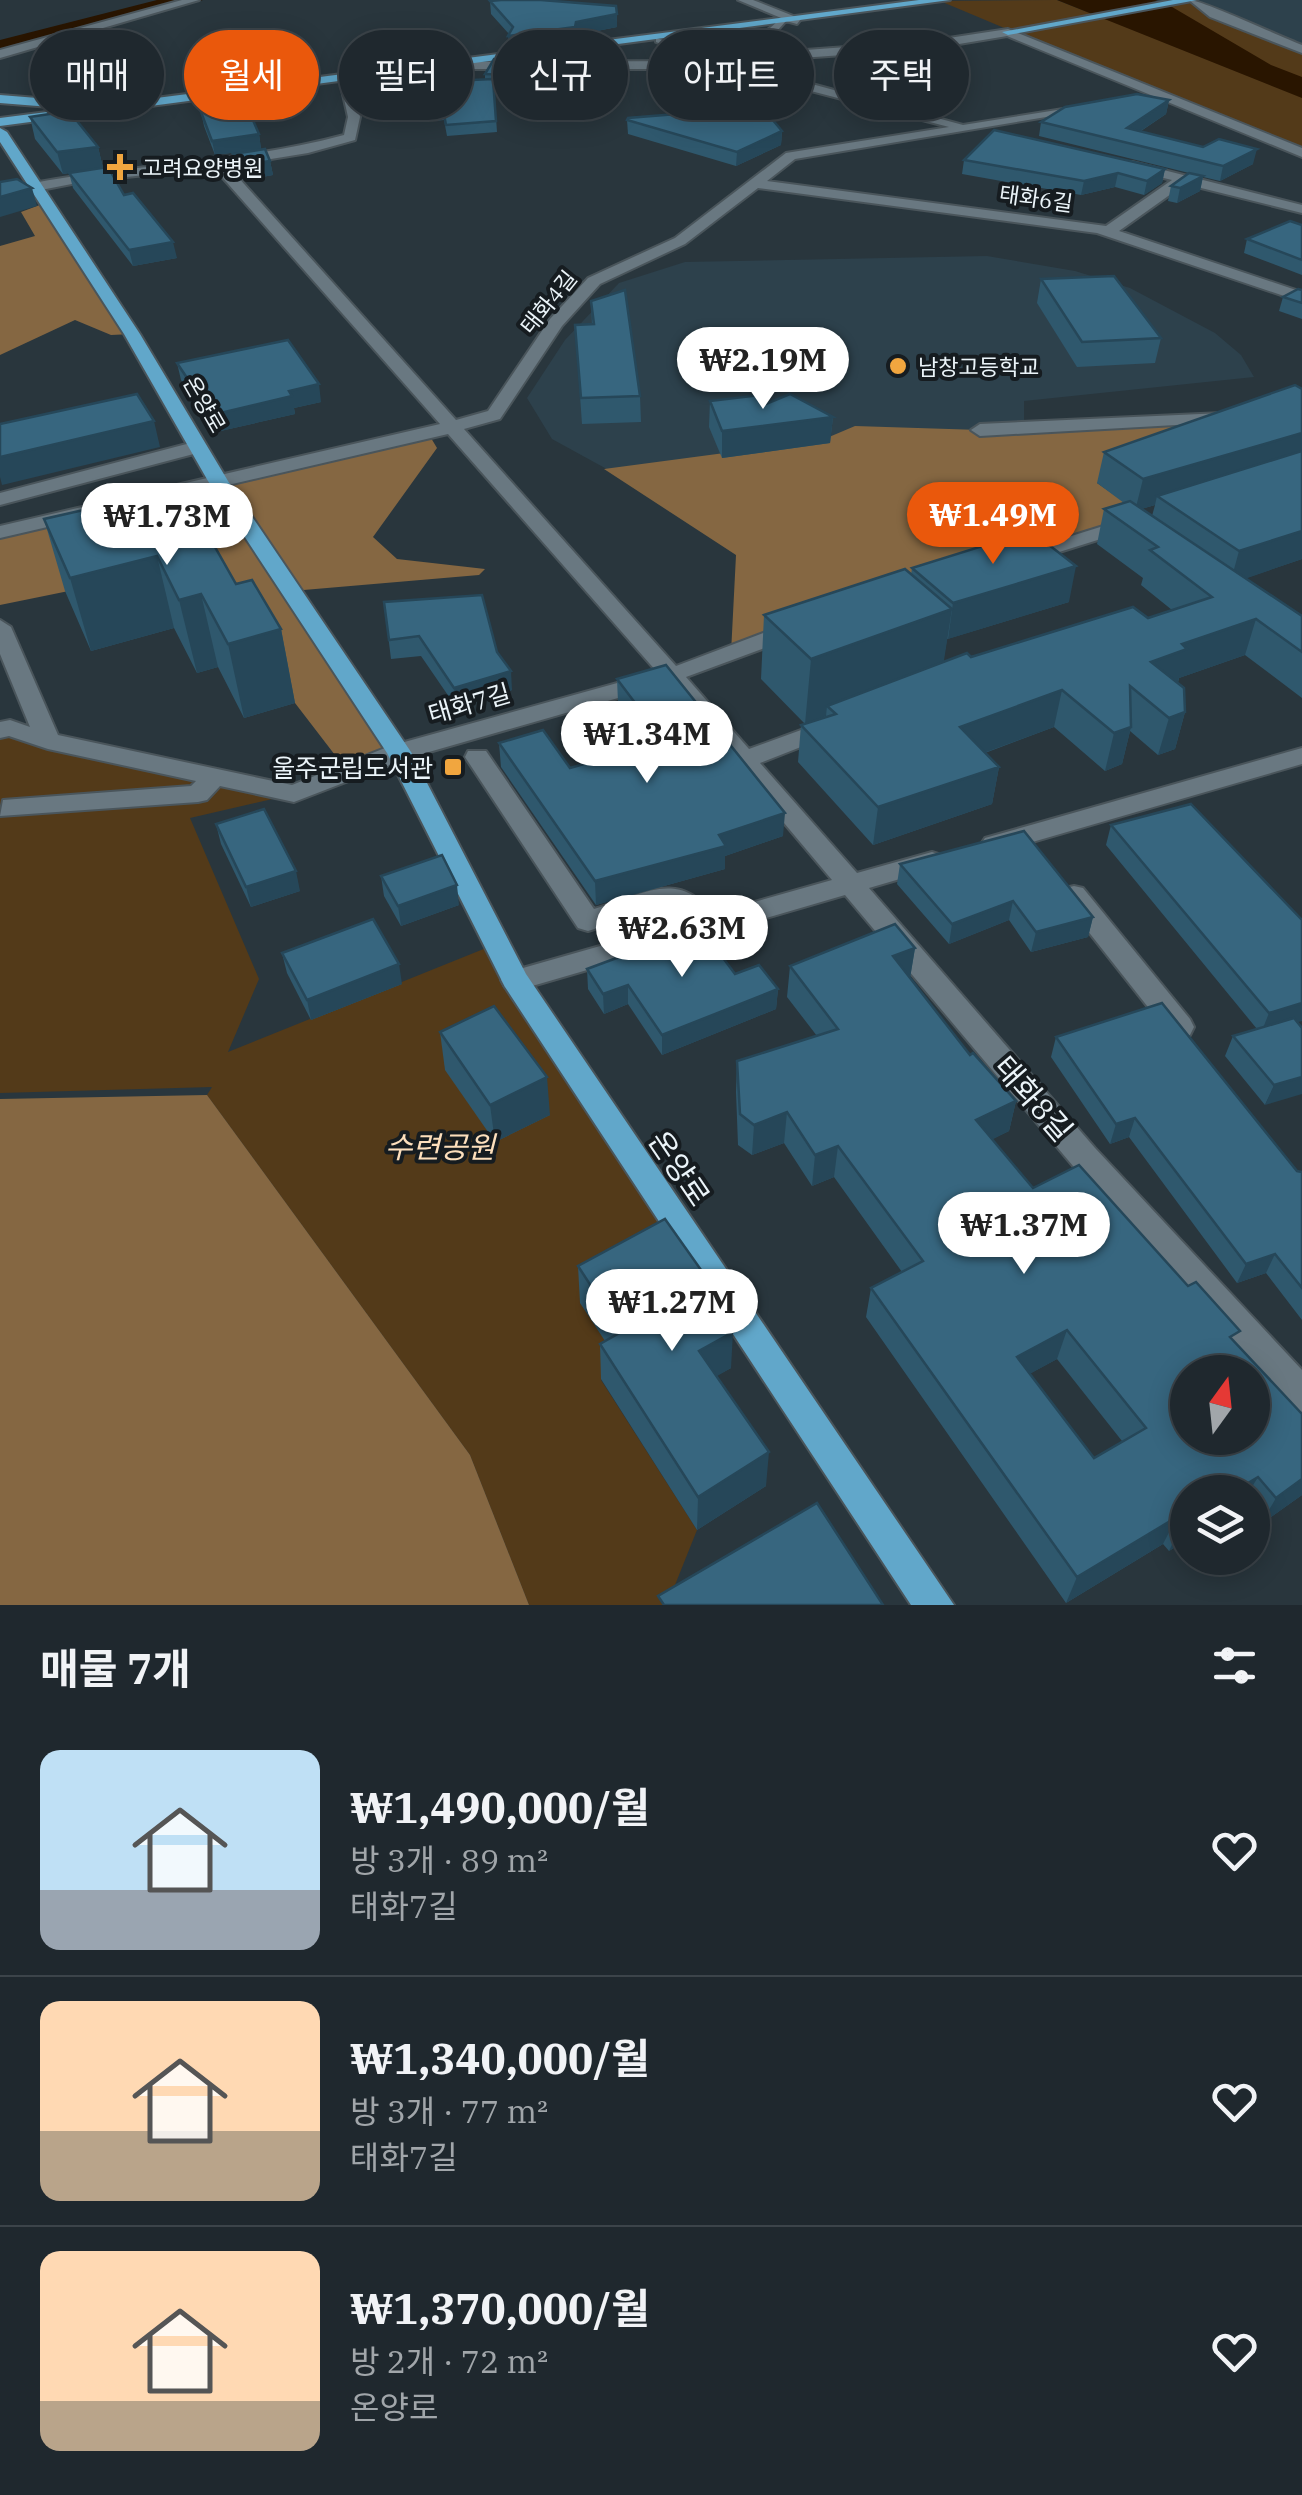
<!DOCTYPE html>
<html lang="ko">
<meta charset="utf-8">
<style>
:root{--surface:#1f282e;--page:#273036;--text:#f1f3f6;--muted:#a1a6aa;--line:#3c444a;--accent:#ea580c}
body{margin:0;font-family:"IBM Plex Serif","Noto Sans KR",serif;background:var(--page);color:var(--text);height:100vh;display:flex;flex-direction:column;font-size:38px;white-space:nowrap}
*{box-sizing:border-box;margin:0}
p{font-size:32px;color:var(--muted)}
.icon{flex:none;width:55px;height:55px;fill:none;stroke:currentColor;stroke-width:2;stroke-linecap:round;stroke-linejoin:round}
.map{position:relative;height:1605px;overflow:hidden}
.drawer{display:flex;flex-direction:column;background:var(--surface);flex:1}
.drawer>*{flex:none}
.banner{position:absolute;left:30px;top:30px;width:1242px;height:90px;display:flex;gap:20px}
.needle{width:65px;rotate:15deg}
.tools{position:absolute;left:1170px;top:1355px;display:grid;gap:20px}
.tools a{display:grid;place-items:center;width:100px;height:100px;border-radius:50%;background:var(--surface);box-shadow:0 5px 25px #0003,0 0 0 2px var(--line);font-size:50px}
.price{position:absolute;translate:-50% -85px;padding:0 22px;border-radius:35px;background:#fff;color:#222;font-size:32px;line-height:65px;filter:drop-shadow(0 2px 5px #0008)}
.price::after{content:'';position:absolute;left:50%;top:60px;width:30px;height:22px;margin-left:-15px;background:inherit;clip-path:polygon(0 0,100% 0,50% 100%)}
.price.selected{background:var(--accent);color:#fff}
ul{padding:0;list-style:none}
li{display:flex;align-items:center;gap:30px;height:250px;padding:0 40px}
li+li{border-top:2px solid var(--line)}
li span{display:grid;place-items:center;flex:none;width:280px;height:200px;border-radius:20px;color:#555}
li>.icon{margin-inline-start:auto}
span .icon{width:120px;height:120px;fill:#fffc;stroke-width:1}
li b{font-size:42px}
h2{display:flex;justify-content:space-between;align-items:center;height:120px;padding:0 40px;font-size:42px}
.tag{padding:0 35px;border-radius:45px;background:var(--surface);box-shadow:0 5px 25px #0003,0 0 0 2px var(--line);font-size:35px;line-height:90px}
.tag.selected{background:var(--accent);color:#fff}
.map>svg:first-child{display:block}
</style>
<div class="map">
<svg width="1302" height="1605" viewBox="0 0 1302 1605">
<rect width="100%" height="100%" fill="#29363d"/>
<g fill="#2d414c">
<polygon points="1194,0 1302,0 1302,49 1200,5"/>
<polygon points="987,256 1075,271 1130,288 1215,333 1241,355 1254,377 1024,401 1024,427 614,473 552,439 527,398 565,340 619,283 685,262"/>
</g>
<g fill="#533a19">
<polygon points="1057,0 1098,16 1194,0 1302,49 1302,153 940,1"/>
<polygon points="0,729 294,794 190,818 259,979 228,1052 496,944 690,1242 619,1362 601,1380 697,1530 667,1605 529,1605 470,1455 207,1095 212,1087 0,1093"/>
</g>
<g fill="#856742">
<polygon points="45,203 132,334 111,335 75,320 0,355 0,246 35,236 21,212"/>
<polygon points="1200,422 1097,483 1129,505 1126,525 731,653 736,555 604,469 822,440 855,426 980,430"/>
<polygon points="428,433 437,448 373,537 397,559 485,569 479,575 292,591 399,752 348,772 295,703 267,653 108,583 0,605 0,532"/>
<polygon points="207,1095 470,1455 529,1605 0,1605 0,1099"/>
</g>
<g fill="#291500">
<polygon points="157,0 203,0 0,56 0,40"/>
<polygon points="1057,0 1155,0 1167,4 1271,65 1302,77 1302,98"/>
</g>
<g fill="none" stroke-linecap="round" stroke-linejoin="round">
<g stroke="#4a555b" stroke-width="4">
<g id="minor">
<polygon points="182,0 199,0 0,58 0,50"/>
<polygon points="738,0 753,0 801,19 797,24 786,21 767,42 778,52 929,41 1008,29 1302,148 1302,157 1007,36 929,49 786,59 792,65 782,68 754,42 778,21 786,20"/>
<path d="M1189 0C1202 0 1281 37 1302 45V53L1210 17Z"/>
<path d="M656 38 742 65 963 125 1082 106 1088 110 795 159 767 181 1106 226 1172 180 1127 169 1125 166 1132 162 1302 205V213L1185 184 1119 231 1302 292V302L1097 233 758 188 685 244 600 284 562 326 500 419 464 429 676 666 787 624H803L806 629 803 634 686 677 749 749 823 722H839L843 727 839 732 760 763 857 873 932 852 941 855 945 861 941 867 869 888 1095 1148 1302 1370V1412L1289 1407 1073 1166 845 895 515 991 505 987 501 980 505 973 688 921 671 905 588 931 578 928 465 757 468 751H486L594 909C640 896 679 868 712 914L832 880 667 684 408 758 294 802 220 786 207 800 198 802 0 816 3 800 191 786 196 781 48 749 9 736 0 738V722L10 720 30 727 0 654V620L11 627 58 735 292 785 390 746 657 672 448 434 0 538V526L440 424 214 168 87 181 0 198V190C116 163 230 166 344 135L348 117 339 76 349 73 360 117 355 140 308 153 228 166 456 420 488 411 550 319 588 278 675 238 786 153 949 127 734 71 656 42Z"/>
<polygon points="426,62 701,61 707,65 701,69 422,69"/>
<polygon points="1223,413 1229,414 1229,422 980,436 971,430 980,424"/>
<polygon points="198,441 207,447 205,451 0,505 0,493"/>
<polygon points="1129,518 1139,524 1136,528 1024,563 1014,557 1017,553"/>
<polygon points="1302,748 1302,764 994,853 981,844 985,838"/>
<polygon points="1074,886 1083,888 1190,1019 1194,1027 1190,1035 1180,1038 1170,1035 1065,902 1061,895 1065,888"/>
</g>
</g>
<g stroke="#4a555b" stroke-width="4">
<g id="major">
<polygon points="919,0 950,0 0,126 0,118"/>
<polygon points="1173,0 1197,0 1008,35 1002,32"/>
<polygon points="0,95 50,99 56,103 50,107 0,103"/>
<polygon points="0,128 7,132 140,334 228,481 411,752 526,974 954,1605 911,1605 505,987 387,753 208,481 124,334 0,142"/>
</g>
</g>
<use href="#minor" fill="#697881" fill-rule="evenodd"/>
<use href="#major" fill="#61a7ca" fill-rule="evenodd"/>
</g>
<g fill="#2f586d" fill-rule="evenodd">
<polygon points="490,1 617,27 577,35 575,40 508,49 509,34 491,14"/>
<polygon points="564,59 565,73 559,90 494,88 497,132 447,136 444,120 435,121 429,82 485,79 485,74"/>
<polygon points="1169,100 1166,114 1141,131 1253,164 1220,181 1203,177 1200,191 1177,203 1168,201 1171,186 1189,173 1039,136 1041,122"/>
<polygon points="201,112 236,120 259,134 261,149 215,155 204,126"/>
<polygon points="30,117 98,147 103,168 124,195 177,258 133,266 73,188 69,173 63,174 35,139"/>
<polygon points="627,120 782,131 781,145 736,166 628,134"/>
<polygon points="233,154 270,161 273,175 245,180 235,169"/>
<polygon points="964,160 1165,169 1162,183 1144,195 1115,187 1081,195 962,174"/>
<polygon points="1302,225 1302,275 1244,253 1247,239"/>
<polygon points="1041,279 1161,338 1155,363 1077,367 1037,303"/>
<polygon points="1302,290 1302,319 1279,311 1283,297"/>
<polygon points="591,301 640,396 641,422 582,424 575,325 592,325"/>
<polygon points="177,363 321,402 294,408 295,414 216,432 181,380"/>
<polygon points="710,401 766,404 833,417 830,443 722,458 709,427"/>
<path d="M1104 452 1302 559 1246 578 1302 616V698L1245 655 1179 678 1178 683 1185 712 1175 749 1158 755 1130 731 1122 764 1105 771 1054 727 985 753 999 767 992 804 873 845 798 762 801 725 805 724 761 679 764 615 911 575 912 568 1069 602 947 639 943 662 1148 618 1172 610 1141 585 1143 578 1097 544 1104 509 1124 503 1097 483ZM1155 505 1152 516 1141 509Z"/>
<polygon points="44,519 100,536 236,584 281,629 295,703 244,718 218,667 197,673 174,628 91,651 65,591"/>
<polygon points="384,602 497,652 512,690 456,707 421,656 391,659"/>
<polygon points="617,679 783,836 725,856 725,869 596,905 501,767 499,743 570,768 649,745 618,702"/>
<polygon points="216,824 300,891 251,907 221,844"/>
<polygon points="1111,825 1302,1028 1265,1105 1225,1056 1233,1036 1257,1029 1106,845"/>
<polygon points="900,864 1093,917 1088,937 1031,952 1009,920 949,944 897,884"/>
<polygon points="381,876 459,905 401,926 384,896"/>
<path d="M915 948 910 978 970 1055 1016 1101 1009 1131 992 1139 1033 1188 1235 1342 1302 1414V1495L1260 1525 1252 1516V1492H1188V1539L1169 1551 1163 1544 1066 1603 866 1317 871 1288 902 1272 834 1177 812 1186 784 1143 752 1155 738 1145 736 1092 737 1061 817 1036 787 997 790 966ZM1057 1359 1122 1441 1094 1458 1029 1374Z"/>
<polygon points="282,953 402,984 311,1020 287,973"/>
<polygon points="587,969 735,974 778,989 776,1009 662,1055 628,1004 604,1014 588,989"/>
<polygon points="440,1032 550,1115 495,1142 445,1070"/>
<polygon points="1056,1037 1297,1171 1302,1172 1302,1320 1266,1273 1237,1283 1129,1137 1110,1144 1051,1057"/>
<polygon points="578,1266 706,1293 731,1368 716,1376 766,1486 697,1530 601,1379 600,1344 605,1341 580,1303"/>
</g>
<g fill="#264759">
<polygon points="617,14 617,27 577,35 575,40 508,49 508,36"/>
<polygon points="564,59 565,73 559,90 559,76"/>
<polygon points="1169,100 1166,114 1124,142 1127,128"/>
<polygon points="782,131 781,145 736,166 737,152"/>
<polygon points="259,134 261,149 215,155 212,141"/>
<polygon points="98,147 103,168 63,174 57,152"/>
<polygon points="1257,149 1253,164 1220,181 1223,166"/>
<polygon points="270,161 273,175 245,180 243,165"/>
<polygon points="1165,169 1162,183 1144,195 1147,181"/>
<polygon points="1118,173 1115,187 1081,195 1084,181"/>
<polygon points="1203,176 1200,191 1177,203 1180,188"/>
<polygon points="32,188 37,206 0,217 0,197"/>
<polygon points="173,242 177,258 133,266 129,250"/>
<polygon points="319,384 321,402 294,408 295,414 216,432 212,415 289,391"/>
<polygon points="833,417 830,443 722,458 722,431"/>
<polygon points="154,421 160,447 2,485 0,477 0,457"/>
<polygon points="1302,433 1302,461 1157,496 1155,505 1135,511 1143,479"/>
<polygon points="1302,531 1302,559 1230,584 1239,551"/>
<polygon points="157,556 174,628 91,651 70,578"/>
<polygon points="1076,566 1069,602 948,639 953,603"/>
<polygon points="201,594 218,667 197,673 179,600"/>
<polygon points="952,609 942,673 827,706 826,716 805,724 811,659"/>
<polygon points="1256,619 1245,655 1179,678 1177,685 1151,662 1182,644"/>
<polygon points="281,629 295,703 244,718 228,644"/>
<polygon points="511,671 512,690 456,707 454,688"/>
<polygon points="1062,690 1054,727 954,764 960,727"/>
<polygon points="1185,712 1175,749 1158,755 1169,718"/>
<polygon points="1131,727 1122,764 1105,771 1114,733"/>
<polygon points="999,767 992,804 873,845 878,807"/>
<polygon points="785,813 783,836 725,856 725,869 596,905 595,881 719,835"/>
<polygon points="296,871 300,891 251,907 246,887"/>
<polygon points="457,885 459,905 401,926 398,906"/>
<polygon points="1013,901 1009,920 949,944 952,924"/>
<polygon points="1093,917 1088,937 1031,952 1036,932"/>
<polygon points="915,948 910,978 893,956"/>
<polygon points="399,964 402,984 311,1020 307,1000"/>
<polygon points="628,985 628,1004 604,1014 603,994"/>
<polygon points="778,989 776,1009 662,1055 662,1035"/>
<polygon points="1302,1003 1302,1021 1261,1033 1269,1013"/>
<polygon points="547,1077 550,1115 495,1142 490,1105"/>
<polygon points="1302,1077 1302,1094 1265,1105 1274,1085"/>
<polygon points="1016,1101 1009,1131 970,1151 976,1120"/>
<polygon points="787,1112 784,1143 752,1155 754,1125"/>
<polygon points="1135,1118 1129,1137 1110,1144 1116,1124"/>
<polygon points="838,1146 834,1177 812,1186 815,1155"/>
<polygon points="1275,1254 1266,1273 1237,1283 1246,1264"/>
<polygon points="706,1277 705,1313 698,1282"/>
<polygon points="1067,1330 1057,1359 1008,1386 1017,1357"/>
<polygon points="733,1332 731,1368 698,1387 699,1351"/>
<polygon points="769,1452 766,1486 697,1530 698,1497"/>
<polygon points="1258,1477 1249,1492 1233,1492"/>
<polygon points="1302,1479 1302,1495 1260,1525 1276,1498"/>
<polygon points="1177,1517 1163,1544 1066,1603 1077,1577"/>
<polygon points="1188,1521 1188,1539 1169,1551 1182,1524"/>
</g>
<g fill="#37667f" stroke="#264759" stroke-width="2.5" fill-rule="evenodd">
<polygon points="501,0 541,0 616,6 617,14 576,22 575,27 508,36 513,27 490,1"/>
<polygon points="494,59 564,59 559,76 485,74"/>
<polygon points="493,79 496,121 446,125 443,109 434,110 429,82"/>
<polygon points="1137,94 1169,100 1127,128 1203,147 1219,139 1257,149 1223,166 1041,122 1065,107"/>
<polygon points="762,107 782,131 737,152 627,120 628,118"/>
<polygon points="231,108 236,120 252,118 259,134 212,141 201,112"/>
<polygon points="69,111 98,147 57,152 30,117"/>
<polygon points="994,130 1165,169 1147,181 1118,173 1084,181 964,160"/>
<polygon points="265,149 270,161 243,165 233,154"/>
<polygon points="108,167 124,195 133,193 173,242 129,250 69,173"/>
<polygon points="1189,173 1203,176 1180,188 1171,186"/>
<polygon points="17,179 32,188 0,197 0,182"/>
<polygon points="1290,221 1302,225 1302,260 1247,239"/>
<polygon points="1114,276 1161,338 1082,342 1041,279"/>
<polygon points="1298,289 1302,290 1302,303 1283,297"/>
<polygon points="625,290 640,396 581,398 575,325 594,324 591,301"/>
<polygon points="288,340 319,384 289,391 292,396 212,415 177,363"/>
<polygon points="1295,385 1302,389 1302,433 1143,479 1104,452"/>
<polygon points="137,394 154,421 0,457 0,424"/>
<polygon points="790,394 833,417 722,431 710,401 760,395 766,404"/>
<polygon points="1302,451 1302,531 1239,551 1157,496"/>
<polygon points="1130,501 1302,616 1302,652 1256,619 1182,644 1187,649 1151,662 1184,688 1185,712 1169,718 1130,686 1131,727 1114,733 1062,690 960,727 999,767 878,807 801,725 836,714 827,706 967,653 971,657 1133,607 1148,618 1212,597 1150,550 1158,547 1104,509"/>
<polygon points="88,509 100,536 141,526 207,533 236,584 252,580 281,629 228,644 201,594 179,600 157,556 70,578 44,519"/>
<polygon points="1031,531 1076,566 953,603 912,568"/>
<polygon points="905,569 952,609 811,659 764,615"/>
<polygon points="482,595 497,652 511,671 454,688 419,636 389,640 384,602"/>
<polygon points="666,665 785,813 719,835 726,846 595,881 499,743 543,730 570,768 664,741 617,679"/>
<polygon points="1191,804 1302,920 1302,1003 1269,1013 1111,825"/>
<polygon points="264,809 296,871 246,887 216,824"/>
<polygon points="1024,831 1093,917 1036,932 1013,901 952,924 900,864"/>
<polygon points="442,855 457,885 398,906 381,876"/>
<polygon points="373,919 399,964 307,1000 282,953"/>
<path d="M895 924 915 948 893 956 970 1055 973 1053 1016 1101 976 1120 1033 1188 1079 1165 1188 1286 1196 1282 1240 1331 1230 1337 1302 1414V1479L1276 1498 1258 1477 1233 1492H1188V1521L1182 1524 1177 1517 1077 1577 871 1288 923 1261 838 1146 815 1155 787 1112 754 1125 740 1114 737 1061 838 1029 790 966ZM1067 1330 1146 1428 1094 1458 1017 1357ZM1188 1372H1252V1438H1188Z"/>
<polygon points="700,927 735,974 759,965 778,989 662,1035 628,985 603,994 587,969"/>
<polygon points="1162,1003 1297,1171 1302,1172 1302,1288 1275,1254 1246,1264 1135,1118 1116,1124 1056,1037"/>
<polygon points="494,1006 547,1077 490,1105 440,1032"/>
<polygon points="1294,1018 1302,1028 1302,1077 1274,1085 1233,1036"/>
<polygon points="665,1219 706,1277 698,1282 733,1332 699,1351 769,1452 698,1497 600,1344 621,1332 578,1266"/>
<polygon points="817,1503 883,1605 664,1605 658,1596"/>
</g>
<g fill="#f1a63f" stroke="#161c20" stroke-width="4">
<path d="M115 152h10v10h10v10h-10v10h-10v-10h-10v-10h10z"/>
<circle cx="898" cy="366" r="10"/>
<rect x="443" y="757" width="20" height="20" rx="5"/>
</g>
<g text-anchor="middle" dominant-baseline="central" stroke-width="8" stroke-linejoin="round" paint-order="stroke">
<g font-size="22" fill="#ebf4f9" stroke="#161c20" text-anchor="start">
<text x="142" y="167">고려요양병원</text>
<text x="918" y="366">남창고등학교</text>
</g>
<g font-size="22" fill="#ebf4f9" stroke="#161c20">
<text transform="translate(1036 198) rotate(8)">태화6길</text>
<text transform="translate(548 302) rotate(-51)">태화4길</text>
<text transform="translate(205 404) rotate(60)">온양로</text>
</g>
<g font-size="25" fill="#ebf4f9" stroke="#161c20">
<text transform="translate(469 703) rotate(-16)">태화7길</text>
</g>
<g font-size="25" fill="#ebf4f9" stroke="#161c20" text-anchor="end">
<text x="433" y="767">울주군립도서관</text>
</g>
<g font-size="30" fill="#ebf4f9" stroke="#161c20">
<text transform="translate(1034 1098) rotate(49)">태화8길</text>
<text transform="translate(680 1168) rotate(56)">온양로</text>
</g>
<g font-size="30" font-style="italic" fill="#fddfbc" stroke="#161c20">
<text x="440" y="1146">수련공원</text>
</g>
</g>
</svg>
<div class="tools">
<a><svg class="needle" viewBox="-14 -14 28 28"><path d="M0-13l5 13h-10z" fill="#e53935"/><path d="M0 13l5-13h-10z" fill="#a1a6aa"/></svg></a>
<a><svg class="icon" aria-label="layers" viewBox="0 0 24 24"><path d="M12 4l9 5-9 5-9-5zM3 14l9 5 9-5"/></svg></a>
</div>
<b class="price" style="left:763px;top:412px">₩2.19M</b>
<b class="price selected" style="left:993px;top:567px">₩1.49M</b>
<b class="price" style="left:167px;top:568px">₩1.73M</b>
<b class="price" style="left:647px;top:786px">₩1.34M</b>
<b class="price" style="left:682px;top:980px">₩2.63M</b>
<b class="price" style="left:1024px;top:1277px">₩1.37M</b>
<b class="price" style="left:672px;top:1354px">₩1.27M</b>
<div class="banner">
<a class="tag">매매</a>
<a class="tag selected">월세</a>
<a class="tag">필터</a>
<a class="tag">신규</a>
<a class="tag">아파트</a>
<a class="tag">주택</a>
</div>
</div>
<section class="drawer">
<h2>매물 7개<svg class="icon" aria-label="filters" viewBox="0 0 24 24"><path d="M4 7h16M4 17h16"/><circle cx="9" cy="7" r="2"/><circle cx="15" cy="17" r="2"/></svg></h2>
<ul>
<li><span style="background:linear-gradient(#bfe0f5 70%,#9aa5b1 0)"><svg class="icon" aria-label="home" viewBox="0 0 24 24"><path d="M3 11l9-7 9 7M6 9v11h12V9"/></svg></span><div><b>₩1,490,000/월</b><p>방 3개 · 89 m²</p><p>태화7길</p></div><svg class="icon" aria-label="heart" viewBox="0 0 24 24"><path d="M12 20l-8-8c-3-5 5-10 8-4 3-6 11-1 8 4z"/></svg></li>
<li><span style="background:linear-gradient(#ffd9b3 65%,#b9a48a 0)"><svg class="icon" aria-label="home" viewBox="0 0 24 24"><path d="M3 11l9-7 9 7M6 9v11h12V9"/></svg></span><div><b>₩1,340,000/월</b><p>방 3개 · 77 m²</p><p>태화7길</p></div><svg class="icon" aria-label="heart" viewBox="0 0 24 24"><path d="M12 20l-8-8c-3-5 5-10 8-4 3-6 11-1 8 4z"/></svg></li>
<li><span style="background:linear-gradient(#ffd9b3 75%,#b9a48a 0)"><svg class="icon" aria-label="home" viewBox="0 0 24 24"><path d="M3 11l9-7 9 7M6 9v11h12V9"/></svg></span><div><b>₩1,370,000/월</b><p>방 2개 · 72 m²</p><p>온양로</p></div><svg class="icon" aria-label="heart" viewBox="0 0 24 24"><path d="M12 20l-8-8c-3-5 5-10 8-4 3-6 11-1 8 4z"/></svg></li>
</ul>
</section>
